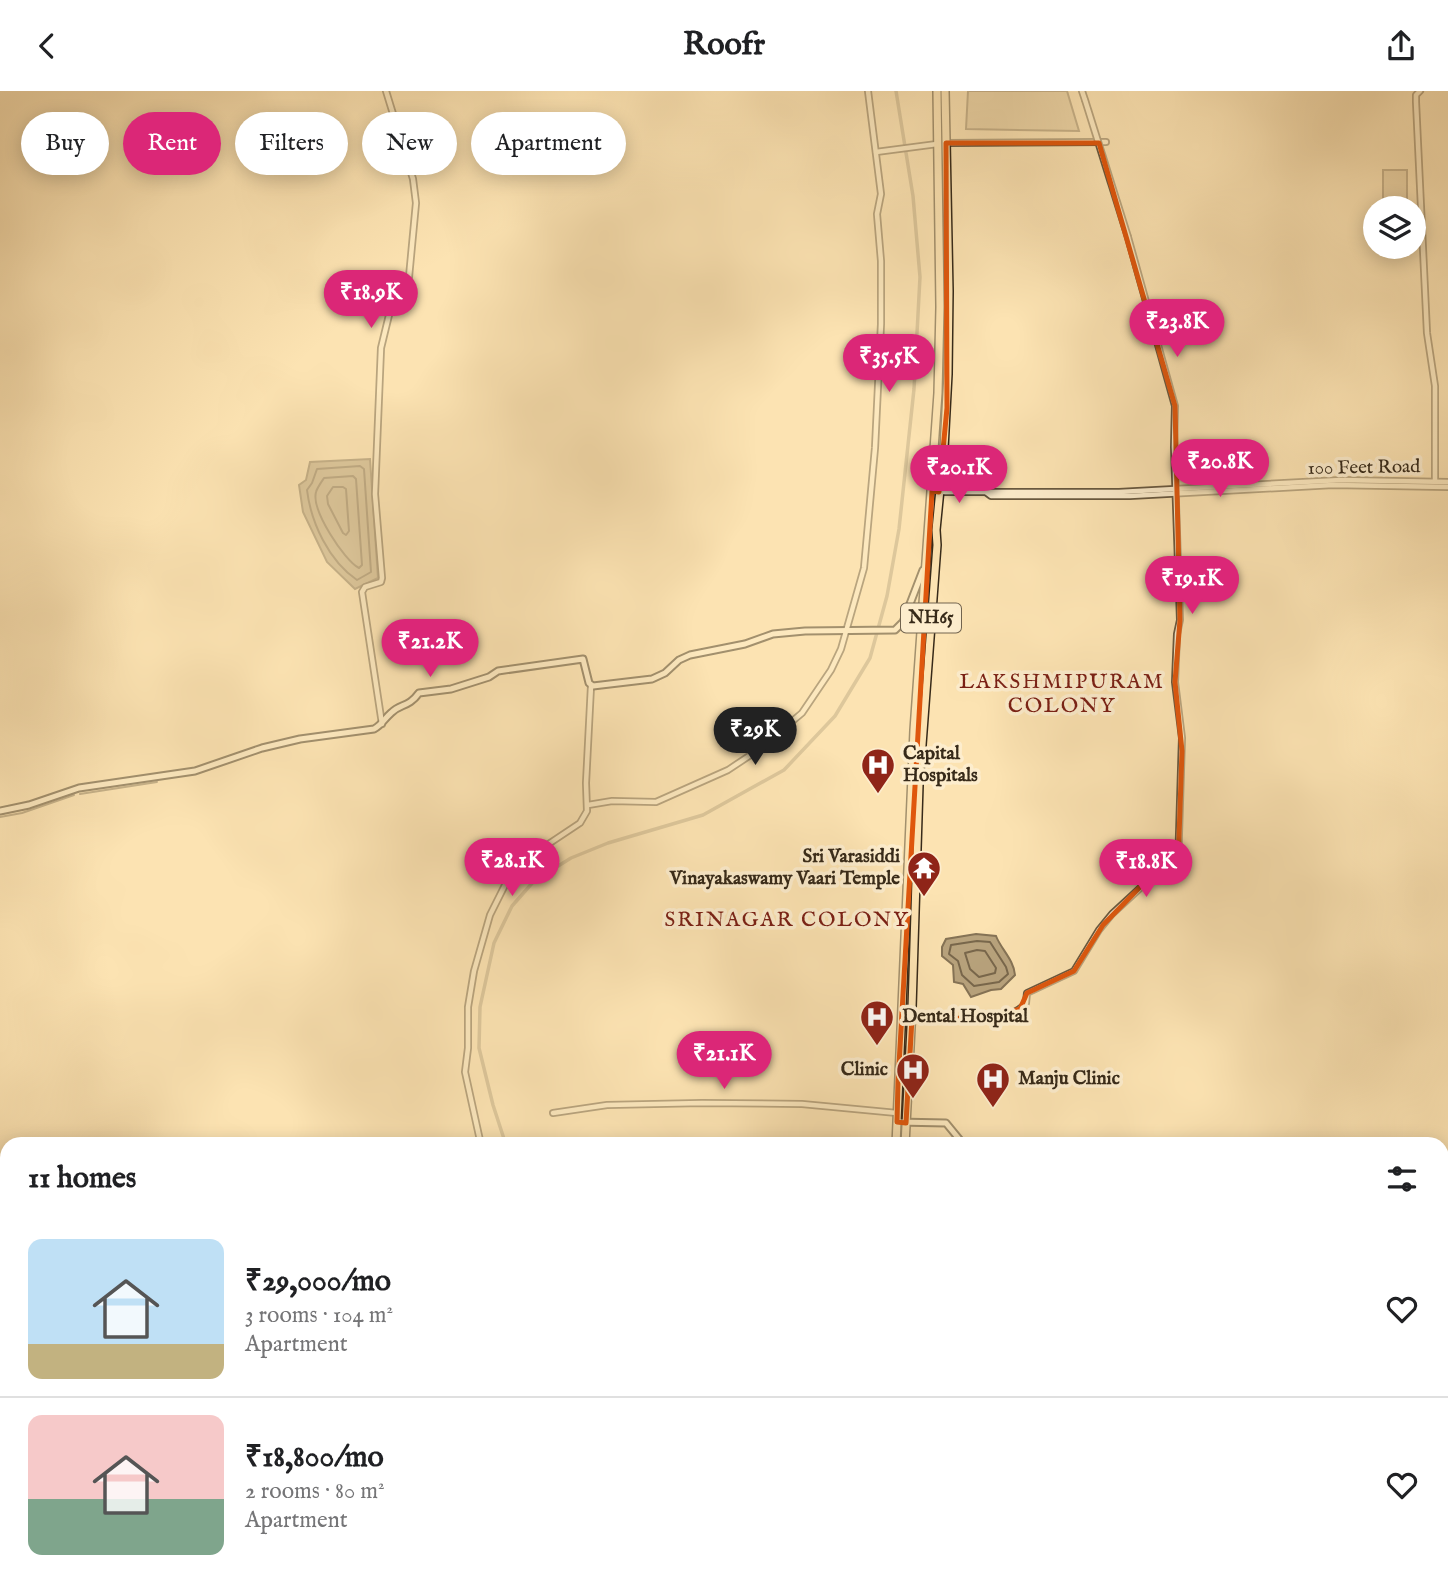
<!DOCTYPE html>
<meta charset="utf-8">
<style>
:root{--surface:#fff;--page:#f6f6f6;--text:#202124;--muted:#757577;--line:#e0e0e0;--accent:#db2777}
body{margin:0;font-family:"IM FELL English",serif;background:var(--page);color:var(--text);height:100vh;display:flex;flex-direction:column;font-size:26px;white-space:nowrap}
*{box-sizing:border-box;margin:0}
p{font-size:23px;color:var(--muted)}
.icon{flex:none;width:38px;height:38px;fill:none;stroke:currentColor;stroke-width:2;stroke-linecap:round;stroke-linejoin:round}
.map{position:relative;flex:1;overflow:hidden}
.panel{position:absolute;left:0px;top:1046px;width:1449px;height:450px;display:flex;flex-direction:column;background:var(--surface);border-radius:21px 21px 0 0;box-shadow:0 4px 18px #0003}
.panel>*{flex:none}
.guide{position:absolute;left:21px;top:21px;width:700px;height:63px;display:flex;gap:14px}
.controls{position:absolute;left:1363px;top:105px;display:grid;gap:14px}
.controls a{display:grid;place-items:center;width:63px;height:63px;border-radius:50%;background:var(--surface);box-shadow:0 4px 18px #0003;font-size:35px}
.price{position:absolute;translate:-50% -60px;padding:0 16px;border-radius:24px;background:var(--accent);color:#fff;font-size:23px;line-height:46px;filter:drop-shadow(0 2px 4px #0008)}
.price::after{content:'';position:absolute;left:50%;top:42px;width:21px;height:16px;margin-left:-10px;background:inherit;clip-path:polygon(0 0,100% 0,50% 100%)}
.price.on{background:#222;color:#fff}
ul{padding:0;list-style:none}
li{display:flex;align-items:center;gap:21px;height:175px;padding:0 28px}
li+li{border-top:2px solid var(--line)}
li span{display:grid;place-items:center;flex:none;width:196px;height:140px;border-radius:14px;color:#555}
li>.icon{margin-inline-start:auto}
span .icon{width:84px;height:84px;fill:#fffc;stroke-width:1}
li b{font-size:30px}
h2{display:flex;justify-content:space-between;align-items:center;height:84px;padding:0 28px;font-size:30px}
.chip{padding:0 24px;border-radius:32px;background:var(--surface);box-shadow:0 4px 18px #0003;font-size:24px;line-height:63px}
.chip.on{background:var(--accent);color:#fff}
header{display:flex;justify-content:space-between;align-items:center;height:91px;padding:0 28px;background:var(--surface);font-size:32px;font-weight:800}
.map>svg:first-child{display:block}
</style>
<header><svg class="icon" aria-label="back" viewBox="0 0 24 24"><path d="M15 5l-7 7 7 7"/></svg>Roofr<svg class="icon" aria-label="share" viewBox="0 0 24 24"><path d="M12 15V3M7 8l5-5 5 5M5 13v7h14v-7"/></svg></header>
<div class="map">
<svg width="1448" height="1496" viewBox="0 0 1448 1496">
<rect width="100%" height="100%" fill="#fce3b2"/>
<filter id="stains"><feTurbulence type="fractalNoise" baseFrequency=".00286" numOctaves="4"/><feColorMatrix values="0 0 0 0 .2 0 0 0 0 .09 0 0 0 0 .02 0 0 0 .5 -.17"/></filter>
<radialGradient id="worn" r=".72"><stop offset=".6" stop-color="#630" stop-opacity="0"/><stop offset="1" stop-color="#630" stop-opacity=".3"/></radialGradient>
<g fill="#dbc498" stroke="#897758" stroke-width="2">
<polygon points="968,0 1067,0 1079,40 966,38"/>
<polygon points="1383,79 1407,79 1407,113 1383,114"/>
</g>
<g fill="#b9a47e" stroke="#857356" stroke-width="2">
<polygon points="370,368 378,487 355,498 327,471 303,421 299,394 306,389 310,371"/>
<path d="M976 843 996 845C1001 858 1014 869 1015 884L1001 898 991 899 971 906 963 893 954 891 953 874 942 865V856L946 848Z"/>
</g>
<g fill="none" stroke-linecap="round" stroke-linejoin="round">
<g stroke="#78674c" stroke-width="2">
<path d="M360 375 364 378 371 481 357 489C329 470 311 432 307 399L312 392 317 378Z"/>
<path d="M353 385 356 388 362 474 359 477C344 469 311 419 316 401 317 397 322 390 324 387Z"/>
<polygon points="333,396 343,396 346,398 349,440 346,444 343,442 328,413 327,405"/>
<polygon points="977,850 990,851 1006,876 1008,883 999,891 974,895 962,884 958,870 949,863 951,854"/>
<polygon points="977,859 985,860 996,877 995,882 979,886 970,878 965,862"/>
</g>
<g stroke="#857356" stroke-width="2">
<polyline points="80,703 157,691"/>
<polyline points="0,726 22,722 74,704"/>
<polyline points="0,1485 7,1483"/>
<polyline points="119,1489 119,1496"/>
</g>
<g stroke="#b9a47e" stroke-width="3.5">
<polyline points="506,1054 493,1014 479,957 480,916 494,852 512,815 534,790 571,767 608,752 703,724 784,679 835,625 870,567 887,505 899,438 914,298 920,186 913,105 896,0"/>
<polyline points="669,1489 671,1496"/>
</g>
<g stroke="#68583f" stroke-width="8">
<g id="tertiary">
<polyline points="1082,0 1085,9"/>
<polyline points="1420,0 1416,4 1416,11 1427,242 1435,295 1435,390"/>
<polyline points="947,52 1106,51"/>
<polyline points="876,61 937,53"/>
<polyline points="939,401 1119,401 1341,389 1448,391"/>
<polyline points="987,402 991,405 1130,405 1333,394 1448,396"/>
<polyline points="382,633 362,501 365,496 381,491 382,487 375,403 381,257 389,224 409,186 416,112 413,88 386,0"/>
<polyline points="588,714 612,710 656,711 728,679 758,659 802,622 831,579 841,558 864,477 875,357 881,233 881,170 877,123 881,103 868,0"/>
<path d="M912 927C942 927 1006 937 1026 912L1027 902 1074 880 1099 839 1112 823 1150 788 1178 775 1182 647 1175 591 1177 543 1180 529 1174 356 1175 315 1128 146"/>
<polyline points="553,1022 607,1014 702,1012 802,1013 897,1022"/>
<polyline points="481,1054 465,981 468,957 468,916 474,880 490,824 506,792 520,775 538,760 580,732 587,720 586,692 591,595"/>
<polyline points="1442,1213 1448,1213"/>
<polyline points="0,1477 7,1475"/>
<polyline points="409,1489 464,1496"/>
<polyline points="647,1489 649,1496"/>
</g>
</g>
<g stroke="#372a19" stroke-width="9">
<g id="secondary">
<path d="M0 720 29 714 79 697 195 680 262 657 300 648 374 638C382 634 384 628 391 622 401 612 408 617 419 602L451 598 489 586 498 580 583 568 589 592 593 595 652 588 665 582 679 569 690 564 745 553 773 543 805 540 895 539 903 531 923 479"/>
<polyline points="897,1031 946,1032 964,1054"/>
<polyline points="1442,1105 1448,1104"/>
</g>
</g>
<g stroke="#372a19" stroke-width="10">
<g id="trunk">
<polyline points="896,1054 914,639 938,302 940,216 937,0"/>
<polyline points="905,1054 912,917 919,694 937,454 936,439 944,358 948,283 949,200 945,0"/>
<polyline points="884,1496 884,1489"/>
<polyline points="894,1496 894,1489"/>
</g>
</g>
<use href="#tertiary" stroke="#fdedcd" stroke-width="4.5"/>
<use href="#secondary" stroke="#fdedcd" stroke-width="5"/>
<use href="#trunk" stroke="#fce3b2" stroke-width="7"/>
<g stroke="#68583f" stroke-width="8" stroke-linecap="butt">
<polyline id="tertiary-bridge" points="1085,9 1128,146"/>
</g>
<use href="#tertiary-bridge" stroke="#fdedcd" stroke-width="4.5"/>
</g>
<path d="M0 0H1448V1496H0ZM946 52H1099L1175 315 1180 529 1175 591 1182 660 1178 775 1144 792 1103 834 1074 880 1027 902 1020 918 985 928 912 927 906 1032 897 1031 898 991 932 400 939 401 947 317Z" fill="#fce3b2" fill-opacity=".55" fill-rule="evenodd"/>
<path fill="none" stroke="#df570d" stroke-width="5" stroke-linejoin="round" d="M946 52H1099L1175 315 1180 529 1175 591 1182 660 1178 775 1144 792 1103 834 1074 880 1027 902 1020 918 985 928 912 927 906 1032 897 1031 898 991 932 400 939 401 947 317Z"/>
<defs>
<g id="hospital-pin" transform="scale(1.75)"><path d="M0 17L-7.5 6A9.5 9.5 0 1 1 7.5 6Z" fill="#8f2418" stroke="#fdedcd"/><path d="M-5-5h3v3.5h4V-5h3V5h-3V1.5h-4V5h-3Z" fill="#fff"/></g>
<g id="temple-pin" transform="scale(1.75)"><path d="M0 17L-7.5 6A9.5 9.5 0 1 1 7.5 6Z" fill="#8f2418" stroke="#fdedcd"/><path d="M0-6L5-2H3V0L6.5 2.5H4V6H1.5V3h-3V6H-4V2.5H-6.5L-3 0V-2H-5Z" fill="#fff"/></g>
</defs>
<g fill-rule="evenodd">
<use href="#hospital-pin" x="878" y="674"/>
<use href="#temple-pin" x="924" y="777"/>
<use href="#hospital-pin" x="877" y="926"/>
<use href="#hospital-pin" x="913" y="979"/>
<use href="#hospital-pin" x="993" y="988"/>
</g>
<g text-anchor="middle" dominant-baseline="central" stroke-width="7" stroke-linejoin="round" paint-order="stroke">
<rect fill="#fdedcd" stroke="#72644f" stroke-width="2" x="901" y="512.5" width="60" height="29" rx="5"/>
<g font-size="18" font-weight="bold" fill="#372a19">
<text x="931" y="527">NH65</text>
</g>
<g font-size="19" fill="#372a19" stroke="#fdedcd">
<text transform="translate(1364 377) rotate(-1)">100 Feet Road</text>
</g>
<g font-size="19" font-weight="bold" fill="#372a19" stroke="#fdedcd" text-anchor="start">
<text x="903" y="663">Capital<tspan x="903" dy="22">Hospitals</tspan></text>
<text x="900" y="766" text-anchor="end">Sri Varasiddi<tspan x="900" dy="22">Vinayakaswamy Vaari Temple</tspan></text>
<text x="902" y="926">Dental Hospital</text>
<text x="888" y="979" text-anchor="end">Clinic</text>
<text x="1018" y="988">Manju Clinic</text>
</g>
<g font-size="21" letter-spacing="2" fill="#7a1f14" stroke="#fdedcd">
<text x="1062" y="591">LAKSHMIPURAM<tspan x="1062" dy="24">COLONY</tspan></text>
<text x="787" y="829">SRINAGAR COLONY</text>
</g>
</g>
<rect width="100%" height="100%" filter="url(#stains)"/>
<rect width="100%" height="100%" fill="url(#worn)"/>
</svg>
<div class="controls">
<a><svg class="icon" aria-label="layers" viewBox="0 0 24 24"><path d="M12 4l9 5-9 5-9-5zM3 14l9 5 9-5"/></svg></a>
</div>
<b class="price" style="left:371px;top:239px">₹18.9K</b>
<b class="price" style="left:1177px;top:268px">₹23.8K</b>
<b class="price" style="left:889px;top:303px">₹35.5K</b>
<b class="price" style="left:1220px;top:408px">₹20.8K</b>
<b class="price" style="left:959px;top:414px">₹20.1K</b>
<b class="price" style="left:1192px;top:525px">₹19.1K</b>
<b class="price" style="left:430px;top:588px">₹21.2K</b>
<b class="price on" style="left:755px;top:676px">₹29K</b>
<b class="price" style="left:512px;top:807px">₹28.1K</b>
<b class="price" style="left:1146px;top:808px">₹18.8K</b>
<b class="price" style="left:724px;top:1000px">₹21.1K</b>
<div class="guide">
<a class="chip">Buy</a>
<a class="chip on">Rent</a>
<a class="chip">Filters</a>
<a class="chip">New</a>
<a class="chip">Apartment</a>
</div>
<section class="panel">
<h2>11 homes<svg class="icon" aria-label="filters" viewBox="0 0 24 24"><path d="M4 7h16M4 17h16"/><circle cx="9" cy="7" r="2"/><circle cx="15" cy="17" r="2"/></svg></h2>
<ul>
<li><span style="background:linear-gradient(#bfe0f5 75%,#c2b280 0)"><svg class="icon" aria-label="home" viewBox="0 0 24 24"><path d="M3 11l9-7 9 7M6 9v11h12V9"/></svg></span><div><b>₹29,000/mo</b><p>3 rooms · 104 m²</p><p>Apartment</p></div><svg class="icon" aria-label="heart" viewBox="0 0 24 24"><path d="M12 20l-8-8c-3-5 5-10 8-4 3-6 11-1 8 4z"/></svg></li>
<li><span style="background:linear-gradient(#f6c9c9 60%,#7fa58c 0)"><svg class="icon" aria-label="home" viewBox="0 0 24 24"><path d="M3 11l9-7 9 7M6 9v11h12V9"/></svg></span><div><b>₹18,800/mo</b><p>2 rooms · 80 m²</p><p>Apartment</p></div><svg class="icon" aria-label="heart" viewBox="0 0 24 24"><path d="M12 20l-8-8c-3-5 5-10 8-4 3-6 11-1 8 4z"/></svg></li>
</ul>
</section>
</div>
